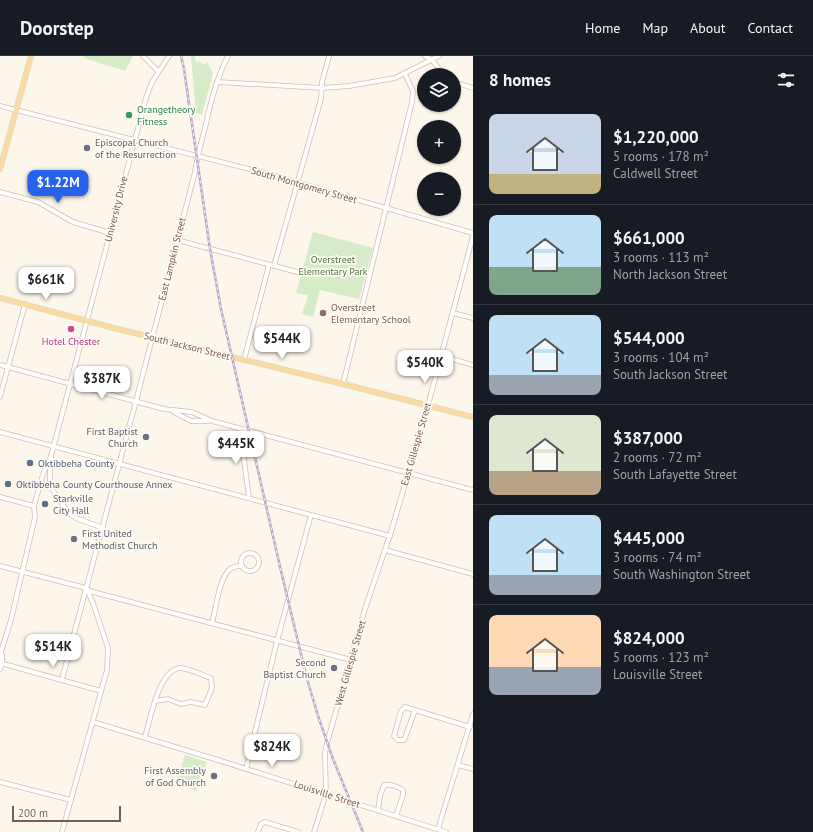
<!DOCTYPE html>
<meta charset="utf-8">
<style>
:root{--surface:#171b24;--page:#242831;--text:#f1f3f6;--muted:#9ea1a6;--line:#363941;--accent:#2563eb}
body{margin:0;font-family:"PT Sans",sans-serif;background:var(--page);color:var(--text);height:100vh;display:flex;flex-direction:column;font-size:15px;white-space:nowrap}
*{box-sizing:border-box;margin:0}
p{font-size:13px;color:var(--muted)}
.icon{flex:none;width:22px;height:22px;fill:none;stroke:currentColor;stroke-width:2;stroke-linecap:round;stroke-linejoin:round}
.map{position:relative;flex:1;overflow:hidden}
.sheet{display:flex;flex-direction:column;background:var(--surface);width:340px}
.sheet>*{flex:none}
.fabs{position:absolute;left:417px;top:12px;display:grid;gap:8px}
.fabs a{display:grid;place-items:center;width:44px;height:44px;border-radius:50%;background:var(--surface);box-shadow:0 1px 3px #0004;font-size:20px}
.scale{position:absolute;left:12px;bottom:10px;width:109px;box-sizing:border-box;padding-left:4px;border:2px solid #795d4d;border-top:0;font-size:11px;line-height:14px;white-space:nowrap;color:#795d4d;-webkit-text-stroke:3px #fffaf2;paint-order:stroke}
.price{position:absolute;translate:-50% -34px;padding:0 9px;border-radius:8px;background:#fff;color:#222;font-size:13px;line-height:26px;filter:drop-shadow(0 1px 2px #0008)}
.price::after{content:'';position:absolute;left:50%;top:24px;width:12px;height:9px;margin-left:-6px;background:inherit;clip-path:polygon(0 0,100% 0,50% 100%)}
.price.on{background:var(--accent);color:#fff}
ul{padding:0;list-style:none}
li{display:flex;align-items:center;gap:12px;height:100px;padding:0 16px}
li+li{border-top:1px solid var(--line)}
li span{display:grid;place-items:center;flex:none;width:112px;height:80px;border-radius:8px;color:#555}
li>.icon{margin-inline-start:auto}
span .icon{width:48px;height:48px;fill:#fffc;stroke-width:1}
li b{font-size:17px}
h2{display:flex;justify-content:space-between;align-items:center;height:48px;padding:0 16px;font-size:17px}
header{display:flex;align-items:center;gap:24px;box-sizing:border-box;height:56px;padding:0 20px;background:var(--surface);border-bottom:1px solid var(--line)}
header strong{font-size:19px}
nav{display:flex;gap:22px;margin-inline-start:auto;font-size:14px}
main{display:flex;flex:1;min-height:0}
.map>svg:first-child{display:block}
</style>
<header>
<strong>Doorstep</strong>
<nav><a>Home</a><a>Map</a><a>About</a><a>Contact</a></nav>
</header>
<main>
<div class="map">
<svg width="473" height="776" viewBox="0 0 473 776">
<rect width="100%" height="100%" fill="#fdf6eb"/>
<g fill="#d6ecc8">
<polygon points="85,0 133,0 125,15 84,2"/>
<polygon points="191,0 194,0 197,7 200,5 203,9 207,6 213,17 202,59 196,57"/>
<polygon points="313,176 373,192 359,243 320,234 313,261 302,258 308,239 296,237"/>
<polygon points="185,699 207,706 196,735 176,727"/>
</g>
<g fill="none" stroke-linecap="round" stroke-linejoin="round">
<g stroke="#d0beaf" stroke-width="5.5">
<g id="minor">
<polyline points="143,0 158,15"/>
<polyline points="425,0 432,4 444,19"/>
<polyline points="217,26 322,32 349,30 395,22 439,0"/>
<polyline points="454,26 473,32"/>
<polyline points="0,50 261,116 473,177"/>
<polyline points="0,136 38,146 73,166 110,177"/>
<polyline points="177,184 301,217"/>
<polyline points="274,210 321,43 322,26 329,0"/>
<polyline points="453,257 473,262"/>
<polyline points="442,300 473,309"/>
<polyline points="244,304 269,209"/>
<polyline points="0,309 164,353 192,356 212,365 473,434"/>
<polyline points="343,328 412,46 413,35 405,18"/>
<polyline points="0,341 25,248"/>
<polyline points="174,356 191,365 208,365"/>
<polyline points="240,373 249,442"/>
<polyline points="0,376 390,480"/>
<polyline points="51,400 52,409 50,414 50,429 56,440 71,459 76,462 103,472"/>
<polyline points="0,441 34,450"/>
<polyline points="385,494 473,518"/>
<circle cx="250" cy="506" r="9"/>
<polyline points="0,510 82,531 93,536 351,604"/>
<path d="M212 567C216 553 219 522 230 513 234 510 238 510 242 510"/>
<polyline points="0,599 11,564 35,461 34,450 43,418 51,400 146,42 152,26 169,0"/>
<polyline points="0,607 101,635"/>
<polyline points="0,613 2,607 2,598"/>
<path d="M62 623 136 345 195 116C197 100 202 84 206 68 211 44 217 21 228 0"/>
<polygon points="405,651 415,654 405,682 404,684 398,684 394,680 401,655"/>
<polyline points="415,654 470,671"/>
<polyline points="93,666 218,704 446,776"/>
<path d="M145 681C150 664 159 612 181 612 191 613 202 619 211 622L212 632 205 649 191 646 181 648 168 643 155 645"/>
<polyline points="458,709 473,713"/>
<polyline points="246,713 277,585 311,459"/>
<polyline points="0,726 71,744"/>
<path d="M378 754 380 740 384 729C390 728 397 730 403 734V739L396 760"/>
<polyline points="438,773 473,658"/>
<polyline points="62,776 107,614 108,592 94,550 87,533"/>
<polyline points="258,776 261,768 265,766 298,776"/>
<polyline points="314,776 326,738 325,697 327,687 365,553 391,476 427,353 473,180"/>
</g>
</g>
<g stroke="#d9d2cd" stroke-width="6">
<g id="major">
<polyline points="0,113 31,0"/>
<polyline points="0,242 114,272 343,328 473,361"/>
</g>
</g>
<use href="#minor" stroke="#fff" stroke-width="4"/>
<use href="#major" stroke="#fbdba4" stroke-width="5"/>
<g stroke="#baa7c9" stroke-width="2.5">
<polyline id="rail" points="181,0 184,13 210,193 221,253 281,515 307,623 319,663 333,703 363,776"/>
</g>
<use href="#rail" stroke="#fffaf2" stroke-width="1" stroke-dasharray="3" stroke-linecap="butt"/>
</g>
<circle fill="#2e9e5b" stroke="#fffaf2" stroke-width="1.5" cx="129" cy="59" r="4"/>
<g fill="#6b7280" stroke="#fffaf2" stroke-width="1.5">
<circle cx="87" cy="92" r="4"/>
<circle cx="146" cy="381" r="4"/>
<circle cx="74" cy="483" r="4"/>
<circle cx="334" cy="612" r="4"/>
<circle cx="214" cy="720" r="4"/>
</g>
<circle fill="#8d6e63" stroke="#fffaf2" stroke-width="1.5" cx="323" cy="257" r="4"/>
<circle fill="#d1479c" stroke="#fffaf2" stroke-width="1.5" cx="71" cy="273" r="4"/>
<g fill="#5c6f8a" stroke="#fffaf2" stroke-width="1.5">
<circle cx="30" cy="407" r="4"/>
<circle cx="8" cy="428" r="4"/>
<circle cx="45" cy="448" r="4"/>
</g>
<g text-anchor="middle" dominant-baseline="central" stroke-width="3.5" stroke-linejoin="round" paint-order="stroke">
<g font-size="10" fill="#27864d" stroke="#fffaf2" text-anchor="start">
<text x="137" y="53">Orangetheory<tspan x="137" dy="12">Fitness</tspan></text>
</g>
<g font-size="10" fill="#5b616d" stroke="#fffaf2" text-anchor="end">
<text x="95" y="86" text-anchor="start">Episcopal Church<tspan x="95" dy="12">of the Resurrection</tspan></text>
<text x="138" y="375">First Baptist<tspan x="138" dy="12">Church</tspan></text>
<text x="82" y="477" text-anchor="start">First United<tspan x="82" dy="12">Methodist Church</tspan></text>
<text x="326" y="606">Second<tspan x="326" dy="12">Baptist Church</tspan></text>
<text x="206" y="714">First Assembly<tspan x="206" dy="12">of God Church</tspan></text>
</g>
<g font-size="10" fill="#795d4d" stroke="#fffaf2">
<text transform="translate(304 129) rotate(16)">South Montgomery Street</text>
<text transform="translate(116 153) rotate(-76)">University Drive</text>
<text transform="translate(172 203) rotate(-76)">East Lampkin Street</text>
<text transform="translate(187 290) rotate(14)">South Jackson Street</text>
<text transform="translate(416 388) rotate(-74)">East Gillespie Street</text>
<text transform="translate(350 607) rotate(-74)">West Gillespie Street</text>
<text transform="translate(327 738) rotate(18)">Louisville Street</text>
</g>
<g font-size="10" fill="#527941" stroke="#fffaf2">
<text x="333" y="203">Overstreet<tspan x="333" dy="12">Elementary Park</tspan></text>
</g>
<g font-size="10" fill="#785e54" stroke="#fffaf2" text-anchor="start">
<text x="331" y="251">Overstreet<tspan x="331" dy="12">Elementary School</tspan></text>
</g>
<g font-size="10" fill="#b23c85" stroke="#fffaf2">
<text x="71" y="285">Hotel Chester</text>
</g>
<g font-size="10" fill="#4e5e75" stroke="#fffaf2" text-anchor="start">
<text x="38" y="407">Oktibbeha County</text>
<text x="16" y="428">Oktibbeha County Courthouse Annex</text>
<text x="53" y="442">Starkville<tspan x="53" dy="12">City Hall</tspan></text>
</g>
</g>
</svg>
<div class="fabs">
<a><svg class="icon" aria-label="layers" viewBox="0 0 24 24"><path d="M12 4l9 5-9 5-9-5zM3 14l9 5 9-5"/></svg></a>
<a>+</a>
<a>−</a>
</div>
<div class="scale">200 m</div>
<b class="price on" style="left:58px;top:148px">$1.22M</b>
<b class="price" style="left:46px;top:245px">$661K</b>
<b class="price" style="left:282px;top:304px">$544K</b>
<b class="price" style="left:425px;top:328px">$540K</b>
<b class="price" style="left:102px;top:344px">$387K</b>
<b class="price" style="left:236px;top:409px">$445K</b>
<b class="price" style="left:53px;top:612px">$514K</b>
<b class="price" style="left:272px;top:712px">$824K</b>
</div>
<section class="sheet">
<h2>8 homes<svg class="icon" aria-label="filters" viewBox="0 0 24 24"><path d="M4 7h16M4 17h16"/><circle cx="9" cy="7" r="2"/><circle cx="15" cy="17" r="2"/></svg></h2>
<ul>
<li><span style="background:linear-gradient(#c9d6e8 75%,#c2b280 0)"><svg class="icon" aria-label="home" viewBox="0 0 24 24"><path d="M3 11l9-7 9 7M6 9v11h12V9"/></svg></span><div><b>$1,220,000</b><p>5 rooms · 178 m²</p><p>Caldwell Street</p></div></li>
<li><span style="background:linear-gradient(#bfe0f5 65%,#7fa58c 0)"><svg class="icon" aria-label="home" viewBox="0 0 24 24"><path d="M3 11l9-7 9 7M6 9v11h12V9"/></svg></span><div><b>$661,000</b><p>3 rooms · 113 m²</p><p>North Jackson Street</p></div></li>
<li><span style="background:linear-gradient(#bfe0f5 75%,#9aa5b1 0)"><svg class="icon" aria-label="home" viewBox="0 0 24 24"><path d="M3 11l9-7 9 7M6 9v11h12V9"/></svg></span><div><b>$544,000</b><p>3 rooms · 104 m²</p><p>South Jackson Street</p></div></li>
<li><span style="background:linear-gradient(#dfe7d0 70%,#b9a48a 0)"><svg class="icon" aria-label="home" viewBox="0 0 24 24"><path d="M3 11l9-7 9 7M6 9v11h12V9"/></svg></span><div><b>$387,000</b><p>2 rooms · 72 m²</p><p>South Lafayette Street</p></div></li>
<li><span style="background:linear-gradient(#bfe0f5 75%,#9aa5b1 0)"><svg class="icon" aria-label="home" viewBox="0 0 24 24"><path d="M3 11l9-7 9 7M6 9v11h12V9"/></svg></span><div><b>$445,000</b><p>3 rooms · 74 m²</p><p>South Washington Street</p></div></li>
<li><span style="background:linear-gradient(#ffd9b3 65%,#9aa5b1 0)"><svg class="icon" aria-label="home" viewBox="0 0 24 24"><path d="M3 11l9-7 9 7M6 9v11h12V9"/></svg></span><div><b>$824,000</b><p>5 rooms · 123 m²</p><p>Louisville Street</p></div></li>
</ul>
</section>
</main>
